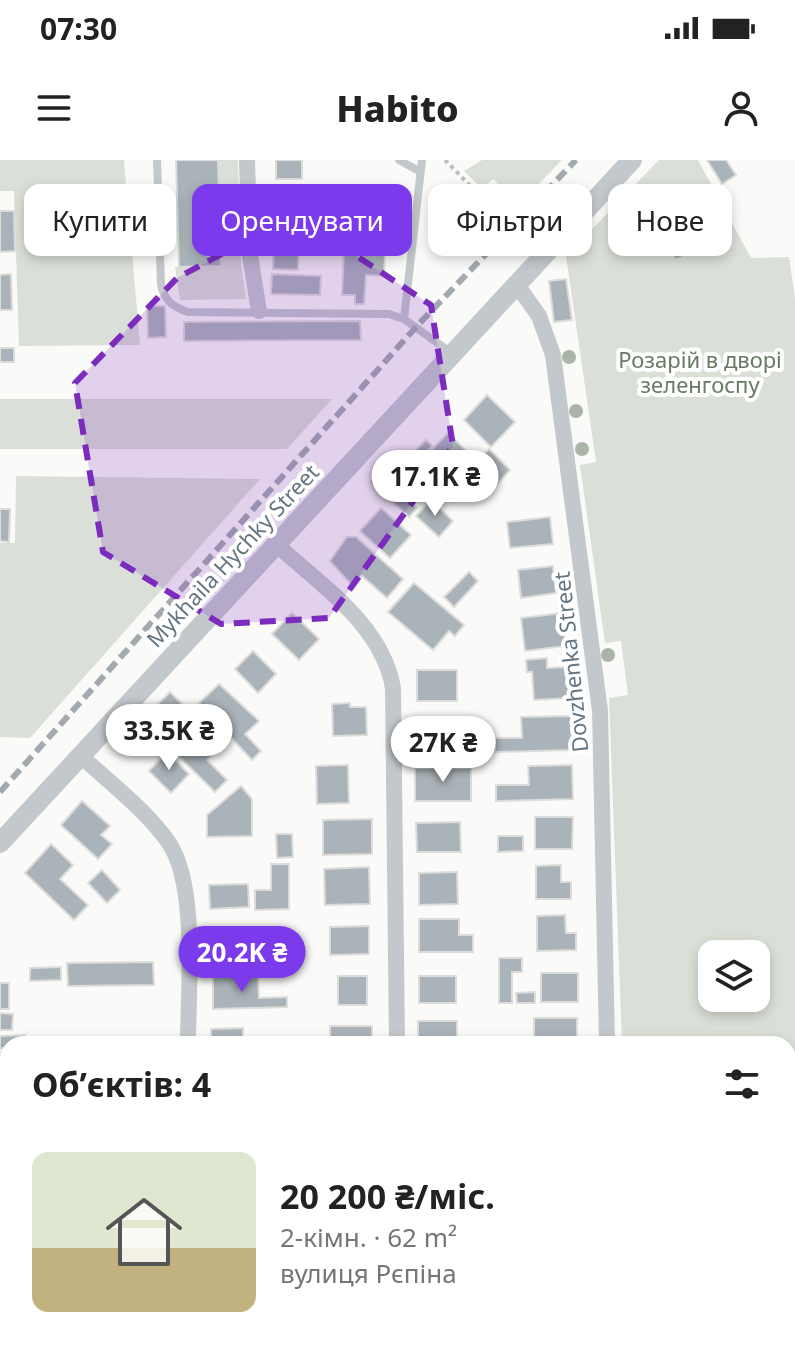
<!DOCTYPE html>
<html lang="uk">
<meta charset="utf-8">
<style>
:root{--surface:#fff;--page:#f6f6f6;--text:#222;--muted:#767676;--line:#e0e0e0;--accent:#7c3aed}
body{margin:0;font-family:"Noto Sans",sans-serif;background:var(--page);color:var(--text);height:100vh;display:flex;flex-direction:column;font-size:30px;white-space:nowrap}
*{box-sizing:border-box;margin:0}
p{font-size:26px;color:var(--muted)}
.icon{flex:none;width:44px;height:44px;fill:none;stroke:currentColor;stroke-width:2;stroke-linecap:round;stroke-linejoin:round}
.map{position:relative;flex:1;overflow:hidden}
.sheet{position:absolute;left:0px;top:876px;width:796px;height:312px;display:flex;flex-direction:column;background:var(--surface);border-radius:24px 24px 0 0;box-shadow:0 4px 12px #0003}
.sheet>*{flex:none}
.top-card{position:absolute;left:24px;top:24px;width:748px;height:72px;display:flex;gap:16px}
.tools{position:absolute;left:698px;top:780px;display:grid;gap:16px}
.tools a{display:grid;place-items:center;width:72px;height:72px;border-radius:16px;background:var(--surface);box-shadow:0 4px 12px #0003;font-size:40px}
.price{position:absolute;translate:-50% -68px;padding:0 18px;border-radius:28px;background:#fff;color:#222;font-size:26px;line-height:52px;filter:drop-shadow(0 2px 4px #0008)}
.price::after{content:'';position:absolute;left:50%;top:48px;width:24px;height:18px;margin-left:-12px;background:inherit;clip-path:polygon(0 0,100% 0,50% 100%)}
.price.on{background:var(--accent);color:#fff}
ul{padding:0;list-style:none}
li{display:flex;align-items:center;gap:24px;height:200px;padding:0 32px}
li+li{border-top:2px solid var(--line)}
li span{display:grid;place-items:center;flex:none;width:224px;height:160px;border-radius:16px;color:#555}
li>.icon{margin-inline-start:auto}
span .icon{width:96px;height:96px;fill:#fffc;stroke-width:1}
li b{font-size:34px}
h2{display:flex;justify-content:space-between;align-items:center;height:96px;padding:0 32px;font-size:34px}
.pill{padding:0 28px;border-radius:16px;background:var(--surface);box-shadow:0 4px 12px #0003;font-size:28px;line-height:72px}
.pill.on{background:var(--accent);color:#fff}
.status{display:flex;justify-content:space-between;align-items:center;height:56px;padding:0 40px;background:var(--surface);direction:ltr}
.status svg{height:22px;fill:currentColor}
header{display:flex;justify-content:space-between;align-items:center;height:104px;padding:0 32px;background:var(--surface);font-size:36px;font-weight:800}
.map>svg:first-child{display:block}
</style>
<div class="status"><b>07:30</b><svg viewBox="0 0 49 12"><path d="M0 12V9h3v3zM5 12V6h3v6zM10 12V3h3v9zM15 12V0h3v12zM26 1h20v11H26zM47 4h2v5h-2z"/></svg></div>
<header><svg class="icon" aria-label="menu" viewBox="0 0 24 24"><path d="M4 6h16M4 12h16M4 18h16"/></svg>Habito<svg class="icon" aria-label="person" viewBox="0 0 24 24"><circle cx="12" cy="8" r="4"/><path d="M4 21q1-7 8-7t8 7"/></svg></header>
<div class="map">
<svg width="795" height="1188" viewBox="0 0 795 1188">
<rect width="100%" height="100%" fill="#fafaf8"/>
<g fill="#dadfd7" fill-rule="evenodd">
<polygon points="0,0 124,0 140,185 19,186 14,31 0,31"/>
<polygon points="218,0 238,0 241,105 246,139 180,140 175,107 221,106"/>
<polygon points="482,0 562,0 518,45 493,19 482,29 464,11"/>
<path d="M659 0H698L751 98 789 97 795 138V1152H788V884H622L609 538 628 535 621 481 605 483 580 305 596 302 566 96ZM712 794H756V838H712Z"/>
<polygon points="0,239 332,239 287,289 0,289"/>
<polygon points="16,316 260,319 30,578 0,577 0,383 15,383"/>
<polygon points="788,1172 795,1172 795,1188 626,1188 626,1180 788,1180"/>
</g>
<g fill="#aab3b9" stroke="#dcdcda" stroke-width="2">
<polygon points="176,0 218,0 221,106 179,107"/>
<rect x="276" y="0" width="26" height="19"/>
<polygon points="707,0 726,0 736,15 722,24"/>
<polygon points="346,44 387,46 384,116 366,115 364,144 355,144 355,135 342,135"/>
<polygon points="0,51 14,51 15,91 0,92"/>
<polygon points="275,52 300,53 298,110 273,109"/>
<polygon points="682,66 691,94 675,100 665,72"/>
<polygon points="11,114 12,150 0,150 0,115"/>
<polygon points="272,114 321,116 320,135 271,134"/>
<polygon points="566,119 572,160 554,162 549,121"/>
<polygon points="147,146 165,146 166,177 148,178"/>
<polygon points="360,161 361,180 184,181 184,162"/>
<rect x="0" y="188" width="14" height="14"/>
<polygon points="487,235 515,262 491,287 464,260"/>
<polygon points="448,273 480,304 457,328 425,297"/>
<polygon points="426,280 432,286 421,298 432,308 405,336 417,348 409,357 371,322 397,294 405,302"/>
<polygon points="489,289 510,310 497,324 482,310 488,304 481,297"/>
<polygon points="431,340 453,361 439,377 416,356"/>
<polygon points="381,348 411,375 390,398 360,371"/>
<polygon points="0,349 10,349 9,382 0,381"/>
<polygon points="550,357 553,384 510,388 507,362"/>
<polygon points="347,377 356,377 403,419 387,438 362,416 355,424 350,423 330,401"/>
<polygon points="553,406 556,433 521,438 518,410"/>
<polygon points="469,412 478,421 454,447 444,437"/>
<polygon points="414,423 464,465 455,476 449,471 433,490 388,452"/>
<polygon points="292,453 319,479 299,500 272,474"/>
<polygon points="562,453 566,486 525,491 521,458"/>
<polygon points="253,491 276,514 258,533 235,509"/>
<polygon points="547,498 547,508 567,507 569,538 534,540 532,512 527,512 526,500"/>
<rect x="417" y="510" width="40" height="31"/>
<polygon points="219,524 259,561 245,574 261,591 252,600 199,543"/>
<polygon points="170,532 188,550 160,579 142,560"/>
<polygon points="350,543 350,547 366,547 367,575 333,576 332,544"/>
<polygon points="571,556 572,590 495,592 495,578 522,578 521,557"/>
<polygon points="192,557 221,586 207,600 227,620 215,632 166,584"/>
<rect x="419" y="562" width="36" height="32"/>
<polygon points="167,592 189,614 171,633 149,611"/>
<polygon points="348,605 349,643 317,644 316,606"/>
<polygon points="572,605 573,639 496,641 496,625 529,625 528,606"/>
<rect x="415" y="608" width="56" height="33"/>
<polygon points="241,626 252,639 252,676 207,677 207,655"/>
<polygon points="82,641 110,666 101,675 112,684 98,699 61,665"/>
<polygon points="535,657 573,657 572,689 535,689"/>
<polygon points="372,659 372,694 323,695 323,660"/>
<polygon points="460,662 461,692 417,692 416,663"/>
<polygon points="276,674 292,674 293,697 277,698"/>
<polygon points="498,676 523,676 523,691 498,692"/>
<polygon points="51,684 73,705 60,719 88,745 74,760 25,713"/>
<polygon points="271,704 289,704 289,749 255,750 255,730 271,730"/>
<polygon points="561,705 561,722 571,722 571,739 536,739 536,706"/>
<polygon points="369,707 370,744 325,745 324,709"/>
<polygon points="102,710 120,730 107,743 88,723"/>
<polygon points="457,712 458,744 419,745 419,713"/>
<polygon points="248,724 249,747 210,749 209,725"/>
<polygon points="565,755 566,773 576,773 576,790 537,791 537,756"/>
<polygon points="419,759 459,759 459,775 473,775 473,792 419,792"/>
<polygon points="369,766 369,794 330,795 330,767"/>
<polygon points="210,770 244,770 244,796 210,797"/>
<polygon points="499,798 522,798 522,812 512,812 512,843 499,843"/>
<polygon points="153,802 154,825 68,826 67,803"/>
<polygon points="61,807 61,820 30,821 30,808"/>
<rect x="541" y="813" width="37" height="29"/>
<polygon points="258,816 259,838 287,837 287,847 213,849 213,817"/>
<rect x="338" y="816" width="29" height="29"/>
<rect x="419" y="816" width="37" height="27"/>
<rect x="0" y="823" width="9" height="26"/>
<polygon points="535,832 535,843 517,843 516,833"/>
<polygon points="0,853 13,854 12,870 0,870"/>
<polygon points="534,858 577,858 577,884 507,884 507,879 534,879"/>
<polygon points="418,861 457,861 457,882 474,884 418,884"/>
<rect x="330" y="866" width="42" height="18"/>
<polygon points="243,868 243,884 211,884 211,869"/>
<polygon points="25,875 25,884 8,884 8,888 0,888 0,876"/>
<polygon points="0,1022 5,1022 8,1069 0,1069"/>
</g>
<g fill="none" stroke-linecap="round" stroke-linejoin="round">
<polyline stroke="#bbbfc2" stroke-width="4" stroke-dasharray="4 4" stroke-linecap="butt" points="445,0 489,45 520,95"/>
<g stroke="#c3c8cc" stroke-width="8">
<path d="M157 0 161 125C165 141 173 147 188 152L389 154 404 159 453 194"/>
<polyline points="399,0 419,11"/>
<polyline points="404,159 422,0"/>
</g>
<g stroke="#c3c8cc" stroke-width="16">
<polyline points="247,0 250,95 259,151"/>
<polyline points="517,125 539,156 553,195 600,551 607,884"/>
<path d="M275 383C320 425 382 464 393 528L397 884"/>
<path d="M81 596C110 623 146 650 169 683 198 726 188 831 188 884"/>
<polyline points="788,1162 795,1162"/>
<polyline points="192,1180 192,1188"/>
<polyline points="400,1180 400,1188"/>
<polyline points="612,1180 612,1188"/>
</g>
<polyline stroke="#c3c8cc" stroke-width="20" points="0,683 632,0"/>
<polyline stroke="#a2aab0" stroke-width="6" stroke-dasharray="12 6" stroke-linecap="butt" points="0,632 416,167 576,0"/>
</g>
<g fill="#aab4a7">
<circle cx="569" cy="197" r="7"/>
<circle cx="576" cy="251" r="7"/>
<circle cx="582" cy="289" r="7"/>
<circle cx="608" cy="495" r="7"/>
</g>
<path fill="#7b2cbf" fill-opacity="0.2" stroke="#7b2cbf" stroke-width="6" stroke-dasharray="16 10" stroke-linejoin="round" d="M294 55 431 145 453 286 329 458 221 464 103 392 75 223 177 118Z"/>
<g text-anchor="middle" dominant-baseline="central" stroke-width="8" stroke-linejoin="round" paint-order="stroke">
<g font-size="22" fill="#687a64" stroke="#fff">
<text x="700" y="199">Розарій в дворі<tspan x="700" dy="25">зеленгоспу</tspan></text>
</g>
<g font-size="22" fill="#657683" stroke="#fff">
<text transform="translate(232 395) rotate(-47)">Mykhaila Hychky Street</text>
<text transform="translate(570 502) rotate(-96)">Dovzhenka Street</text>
</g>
</g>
</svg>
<div class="tools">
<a><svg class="icon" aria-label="layers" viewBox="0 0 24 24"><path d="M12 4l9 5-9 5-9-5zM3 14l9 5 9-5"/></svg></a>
</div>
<b class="price" style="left:435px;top:358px">17.1K ₴</b>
<b class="price" style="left:169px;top:612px">33.5K ₴</b>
<b class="price" style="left:443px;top:624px">27K ₴</b>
<b class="price on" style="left:242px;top:834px">20.2K ₴</b>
<div class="top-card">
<a class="pill">Купити</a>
<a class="pill on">Орендувати</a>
<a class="pill">Фільтри</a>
<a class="pill">Нове</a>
</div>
<section class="sheet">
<h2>Об’єктів: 4<svg class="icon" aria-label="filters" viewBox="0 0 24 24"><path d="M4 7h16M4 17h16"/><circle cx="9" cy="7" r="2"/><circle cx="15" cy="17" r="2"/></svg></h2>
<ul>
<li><span style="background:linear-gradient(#dfe7d0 60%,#c2b280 0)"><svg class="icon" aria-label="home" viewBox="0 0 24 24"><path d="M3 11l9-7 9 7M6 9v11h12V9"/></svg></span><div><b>20 200 ₴/міс.</b><p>2-кімн. · 62 m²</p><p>вулиця Рєпіна</p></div></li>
</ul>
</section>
</div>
